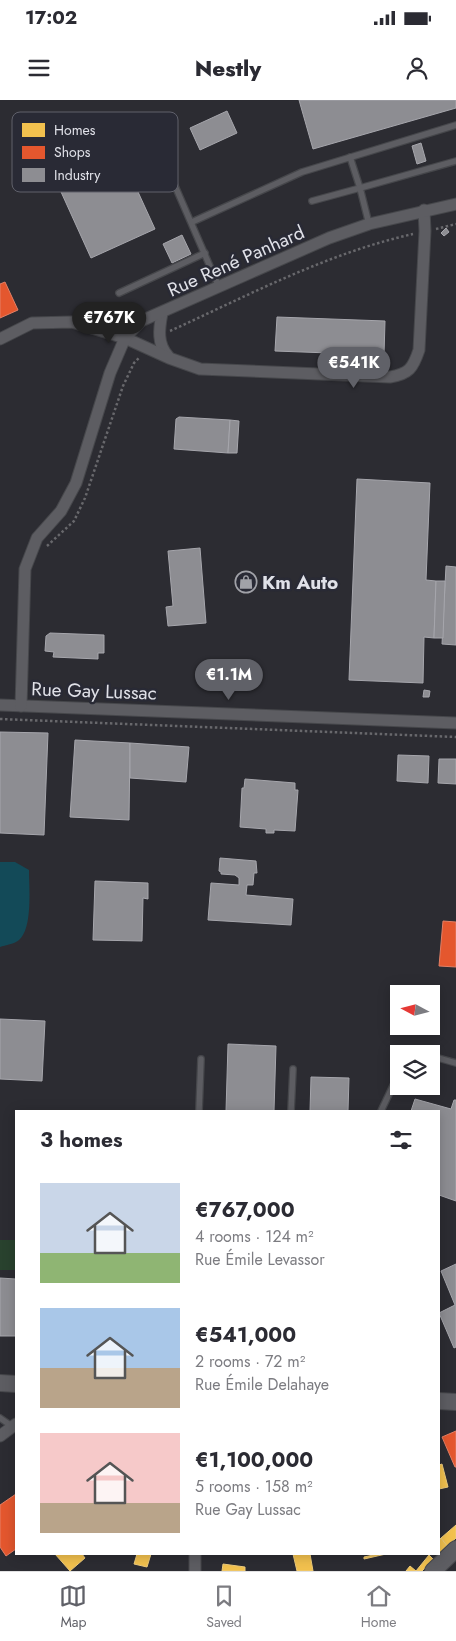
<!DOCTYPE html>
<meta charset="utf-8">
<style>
:root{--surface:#fff;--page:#f2f2f3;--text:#2b2b33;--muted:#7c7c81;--line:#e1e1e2;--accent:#606168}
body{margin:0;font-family:Jost,sans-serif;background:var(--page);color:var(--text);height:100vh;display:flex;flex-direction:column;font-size:19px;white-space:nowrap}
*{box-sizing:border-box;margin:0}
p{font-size:16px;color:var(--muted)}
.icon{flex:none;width:28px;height:28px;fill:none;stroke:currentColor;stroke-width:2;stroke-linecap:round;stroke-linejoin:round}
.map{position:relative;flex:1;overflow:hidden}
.drawer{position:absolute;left:15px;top:1010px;width:425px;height:445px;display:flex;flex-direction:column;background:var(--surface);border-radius:0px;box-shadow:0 2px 12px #0003}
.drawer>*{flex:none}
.needle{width:32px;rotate:277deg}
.tools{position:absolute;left:390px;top:885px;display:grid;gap:10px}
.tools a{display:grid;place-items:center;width:50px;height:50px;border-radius:0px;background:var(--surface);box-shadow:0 2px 12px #0003;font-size:25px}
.price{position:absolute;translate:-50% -42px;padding:0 11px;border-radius:18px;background:var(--accent);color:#fff;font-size:16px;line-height:32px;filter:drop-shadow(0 1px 2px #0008)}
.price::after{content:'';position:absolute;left:50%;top:30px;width:15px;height:11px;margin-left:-8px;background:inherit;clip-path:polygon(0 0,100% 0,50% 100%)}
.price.active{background:#222;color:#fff}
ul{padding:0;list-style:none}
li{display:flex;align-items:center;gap:15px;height:125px;padding:0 25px}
li span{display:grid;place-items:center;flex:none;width:140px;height:100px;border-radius:0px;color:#555}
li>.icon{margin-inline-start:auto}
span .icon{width:60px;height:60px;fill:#fffc;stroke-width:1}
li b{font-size:21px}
h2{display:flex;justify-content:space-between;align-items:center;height:60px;padding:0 25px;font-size:21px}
.status{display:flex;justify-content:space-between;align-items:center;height:35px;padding:0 25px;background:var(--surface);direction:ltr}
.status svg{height:14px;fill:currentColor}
header{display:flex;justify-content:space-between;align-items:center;height:65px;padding:0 25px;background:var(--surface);font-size:22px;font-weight:800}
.tab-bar{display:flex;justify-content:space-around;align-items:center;height:70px;border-top:1px solid var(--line);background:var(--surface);font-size:14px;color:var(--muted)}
.tab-bar a{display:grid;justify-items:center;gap:2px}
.tab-bar .active{color:var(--accent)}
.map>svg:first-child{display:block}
</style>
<div class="status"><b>17:02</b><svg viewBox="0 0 49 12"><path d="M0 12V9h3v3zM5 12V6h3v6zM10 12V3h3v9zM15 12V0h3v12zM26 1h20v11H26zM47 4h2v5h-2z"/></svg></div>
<header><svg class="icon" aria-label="menu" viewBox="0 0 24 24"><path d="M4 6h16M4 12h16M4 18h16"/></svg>Nestly<svg class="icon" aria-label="person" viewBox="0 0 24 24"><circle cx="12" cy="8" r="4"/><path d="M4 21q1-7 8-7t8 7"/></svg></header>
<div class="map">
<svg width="456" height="1471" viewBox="0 0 456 1471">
<rect width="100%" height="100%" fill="#2c2c32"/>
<rect fill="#29422e" x="0" y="1140" width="16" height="30"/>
<path fill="#134a58" d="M0 762H15L29 770C29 788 33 828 19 840 15 844 5 845 0 847Z"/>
<g fill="#f2c14e" stroke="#edcb7c">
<polygon points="442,1364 448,1387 439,1389 439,1365"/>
<polygon points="456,1425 456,1438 447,1446 441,1438"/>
<polygon points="441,1438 447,1446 439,1453 439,1440"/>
<polygon points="55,1454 82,1454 85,1458 70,1471"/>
<polygon points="137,1454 151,1454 147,1467 134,1464"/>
<polygon points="293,1454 310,1454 313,1471 297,1471"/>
<polygon points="378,1454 386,1454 364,1459 364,1457"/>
<polygon points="429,1455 433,1459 422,1471 416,1471"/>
<polygon points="223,1464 245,1467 245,1471 222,1471"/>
<polygon points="410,1466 416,1471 406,1471"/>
</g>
<g fill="#e4572e" stroke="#e38066">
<polygon points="5,182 18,210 0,218 0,184"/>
<polygon points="443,821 456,822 456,867 439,866"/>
<polygon points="456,1331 456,1367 455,1367 442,1337"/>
<polygon points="16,1394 16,1449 6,1456 0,1447 0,1405"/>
</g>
<g fill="#8d8d92" stroke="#a6a6ac">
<polygon points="299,0 456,0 456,8 313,49"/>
<polygon points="227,11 237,33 200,50 190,28"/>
<polygon points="137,33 154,72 133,81 155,129 91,158 52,72"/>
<polygon points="421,43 426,61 417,64 412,46"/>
<polygon points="446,128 449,132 444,136 441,133"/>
<polygon points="182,135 191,154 172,163 163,144"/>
<polygon points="277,217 385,221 384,255 275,251"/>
<polygon points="179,317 230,320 228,353 174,349 176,319"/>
<polygon points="230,320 239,321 237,353 228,353"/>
<polygon points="357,379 430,383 426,480 436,481 434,538 424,537 423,583 349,580"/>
<polygon points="200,448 206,523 168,526 166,507 173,506 168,451"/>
<polygon points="446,466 456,467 456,545 442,544"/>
<polygon points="436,481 445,481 443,538 434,538"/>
<polygon points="50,533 104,535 104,553 98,553 98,559 53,557 54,552 45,551 46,536"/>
<polygon points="424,590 430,591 429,597 423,597"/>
<polygon points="0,632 48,633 44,735 0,733"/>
<polygon points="75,640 130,643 129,720 70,717"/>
<polygon points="130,643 189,647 186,682 130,678"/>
<polygon points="398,655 429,656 428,683 397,681"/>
<polygon points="439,659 456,659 456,684 438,683"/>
<polygon points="245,679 295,683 295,690 298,690 295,731 274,730 274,733 266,733 266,729 240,727 242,688 244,688"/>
<polygon points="220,758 256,761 257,773 254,773 253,785 247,785 246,795 293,799 291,825 208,820 211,783 239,785 239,778 235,775 221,774 221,772 219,771"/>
<polygon points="95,781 148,783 148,799 143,798 142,841 93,840"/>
<polygon points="0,919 45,921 42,981 0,979"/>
<polygon points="228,944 276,946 274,1011 226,1011"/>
<polygon points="311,977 349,978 348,1011 310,1011"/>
<polygon points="415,999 451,1009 454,1000 456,1000 456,1101 439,1095 439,1011 411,1011"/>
<polygon points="456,1164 456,1247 454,1248 439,1213 455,1205 441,1171"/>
<polygon points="0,1178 16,1179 16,1236 0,1236"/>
</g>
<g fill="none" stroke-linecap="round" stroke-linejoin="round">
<g stroke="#46474b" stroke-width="8">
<g id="lane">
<polyline points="145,17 219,187"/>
<polyline points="312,101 360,88 350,57"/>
<polyline points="192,122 302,72 456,25"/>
<polyline points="369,124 360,88 456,61"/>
<polyline points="119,193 205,153"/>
<polyline points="431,956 456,963"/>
<polyline points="199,1011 201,959"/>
<polyline points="291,1011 293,969"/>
<polyline points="381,1011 399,973"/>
<polyline points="0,1318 13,1327"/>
</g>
</g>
<g stroke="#46474b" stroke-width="13">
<g id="street">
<path d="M162 213C159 229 157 244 168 256"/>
<path d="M0 239 32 223 72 222 125 238 169 258 200 269 390 277C409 274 413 268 419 250L425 131 424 110"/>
<polyline points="0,605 456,623"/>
<polyline points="21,606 25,469 37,438 61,411 76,383 110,273 125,238 141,221 329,138 369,124 456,104"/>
<polyline points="0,1336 16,1324"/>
<polyline points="195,1454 195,1471"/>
</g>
</g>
<g stroke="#46474b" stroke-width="18">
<g id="secondary">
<polyline points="0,1283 16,1284"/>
<polyline points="439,1301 456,1302"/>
<polyline points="433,1471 456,1449"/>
</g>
</g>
<g stroke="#68686c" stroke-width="2.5" stroke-dasharray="2.5 2.5" stroke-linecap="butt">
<polyline points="436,129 456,124"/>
<path d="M170 231C249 195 328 153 413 134"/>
<polyline points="47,446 74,421 85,398 123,286 134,263 140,257"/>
<polyline points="0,619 456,637"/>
</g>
<use href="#lane" stroke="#5d5d62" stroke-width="5.5"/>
<use href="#street" stroke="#5d5d62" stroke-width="11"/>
<use href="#secondary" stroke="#5d5d62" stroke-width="16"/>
</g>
<defs>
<g id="shop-ring" transform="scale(1.125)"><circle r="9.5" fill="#292a35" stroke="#a1a2a8" stroke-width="1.5"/><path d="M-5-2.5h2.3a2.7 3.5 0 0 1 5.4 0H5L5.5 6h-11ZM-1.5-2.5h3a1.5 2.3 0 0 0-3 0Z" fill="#a1a2a8"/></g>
</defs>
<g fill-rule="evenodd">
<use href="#shop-ring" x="246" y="482"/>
</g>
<g text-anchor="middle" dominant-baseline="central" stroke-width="5" stroke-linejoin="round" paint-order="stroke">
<g font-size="19" fill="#e0e1e8" stroke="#292a35">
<text transform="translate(236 161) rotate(-24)">Rue René Panhard</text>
<text transform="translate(94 591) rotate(2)">Rue Gay Lussac</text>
</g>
<g font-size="19" font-weight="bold" fill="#e0e1e8" stroke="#292a35" text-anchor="start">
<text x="262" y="482">Km Auto</text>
</g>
</g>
<rect x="12" y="12" width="166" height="80" rx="8" fill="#292a35" stroke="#60616b" stroke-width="1"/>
<rect x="22" y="23" width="23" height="14" fill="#f2c14e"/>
<rect x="22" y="46" width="23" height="13" fill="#e4572e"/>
<rect x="22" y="68" width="23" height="14" fill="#8d8d92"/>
<g font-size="14" fill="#e0e1e8">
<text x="54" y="35">Homes</text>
<text x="54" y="57">Shops</text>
<text x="54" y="80">Industry</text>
</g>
</svg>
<div class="tools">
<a><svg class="needle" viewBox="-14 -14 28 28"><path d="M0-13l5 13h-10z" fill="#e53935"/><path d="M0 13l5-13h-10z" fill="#7c7c81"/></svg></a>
<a><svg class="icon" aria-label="layers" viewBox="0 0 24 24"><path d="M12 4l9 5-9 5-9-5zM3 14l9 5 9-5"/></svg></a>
</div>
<b class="price active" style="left:109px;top:244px">€767K</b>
<b class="price" style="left:354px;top:289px">€541K</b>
<b class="price" style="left:229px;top:601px">€1.1M</b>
<section class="drawer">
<h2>3 homes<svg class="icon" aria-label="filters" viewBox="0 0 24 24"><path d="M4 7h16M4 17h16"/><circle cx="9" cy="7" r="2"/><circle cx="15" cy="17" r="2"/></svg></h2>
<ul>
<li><span style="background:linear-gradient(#c9d6e8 70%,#8fb573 0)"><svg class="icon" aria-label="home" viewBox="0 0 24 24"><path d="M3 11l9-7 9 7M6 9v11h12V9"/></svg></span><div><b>€767,000</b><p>4 rooms · 124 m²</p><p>Rue Émile Levassor</p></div></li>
<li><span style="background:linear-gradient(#a9c7e8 60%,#b9a48a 0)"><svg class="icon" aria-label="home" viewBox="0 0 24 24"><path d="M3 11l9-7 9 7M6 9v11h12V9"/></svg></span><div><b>€541,000</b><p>2 rooms · 72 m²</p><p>Rue Émile Delahaye</p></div></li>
<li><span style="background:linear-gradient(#f6c9c9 70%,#b9a48a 0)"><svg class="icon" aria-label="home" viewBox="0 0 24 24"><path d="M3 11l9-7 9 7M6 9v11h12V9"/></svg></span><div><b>€1,100,000</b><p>5 rooms · 158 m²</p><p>Rue Gay Lussac</p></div></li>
</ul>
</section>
</div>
<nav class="tab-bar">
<a class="active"><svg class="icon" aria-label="map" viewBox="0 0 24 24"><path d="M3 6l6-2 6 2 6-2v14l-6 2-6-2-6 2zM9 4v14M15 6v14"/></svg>Map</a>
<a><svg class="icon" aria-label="saved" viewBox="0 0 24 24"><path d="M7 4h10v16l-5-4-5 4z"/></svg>Saved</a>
<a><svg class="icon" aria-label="home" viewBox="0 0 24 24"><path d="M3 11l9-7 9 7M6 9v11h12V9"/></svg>Home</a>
</nav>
